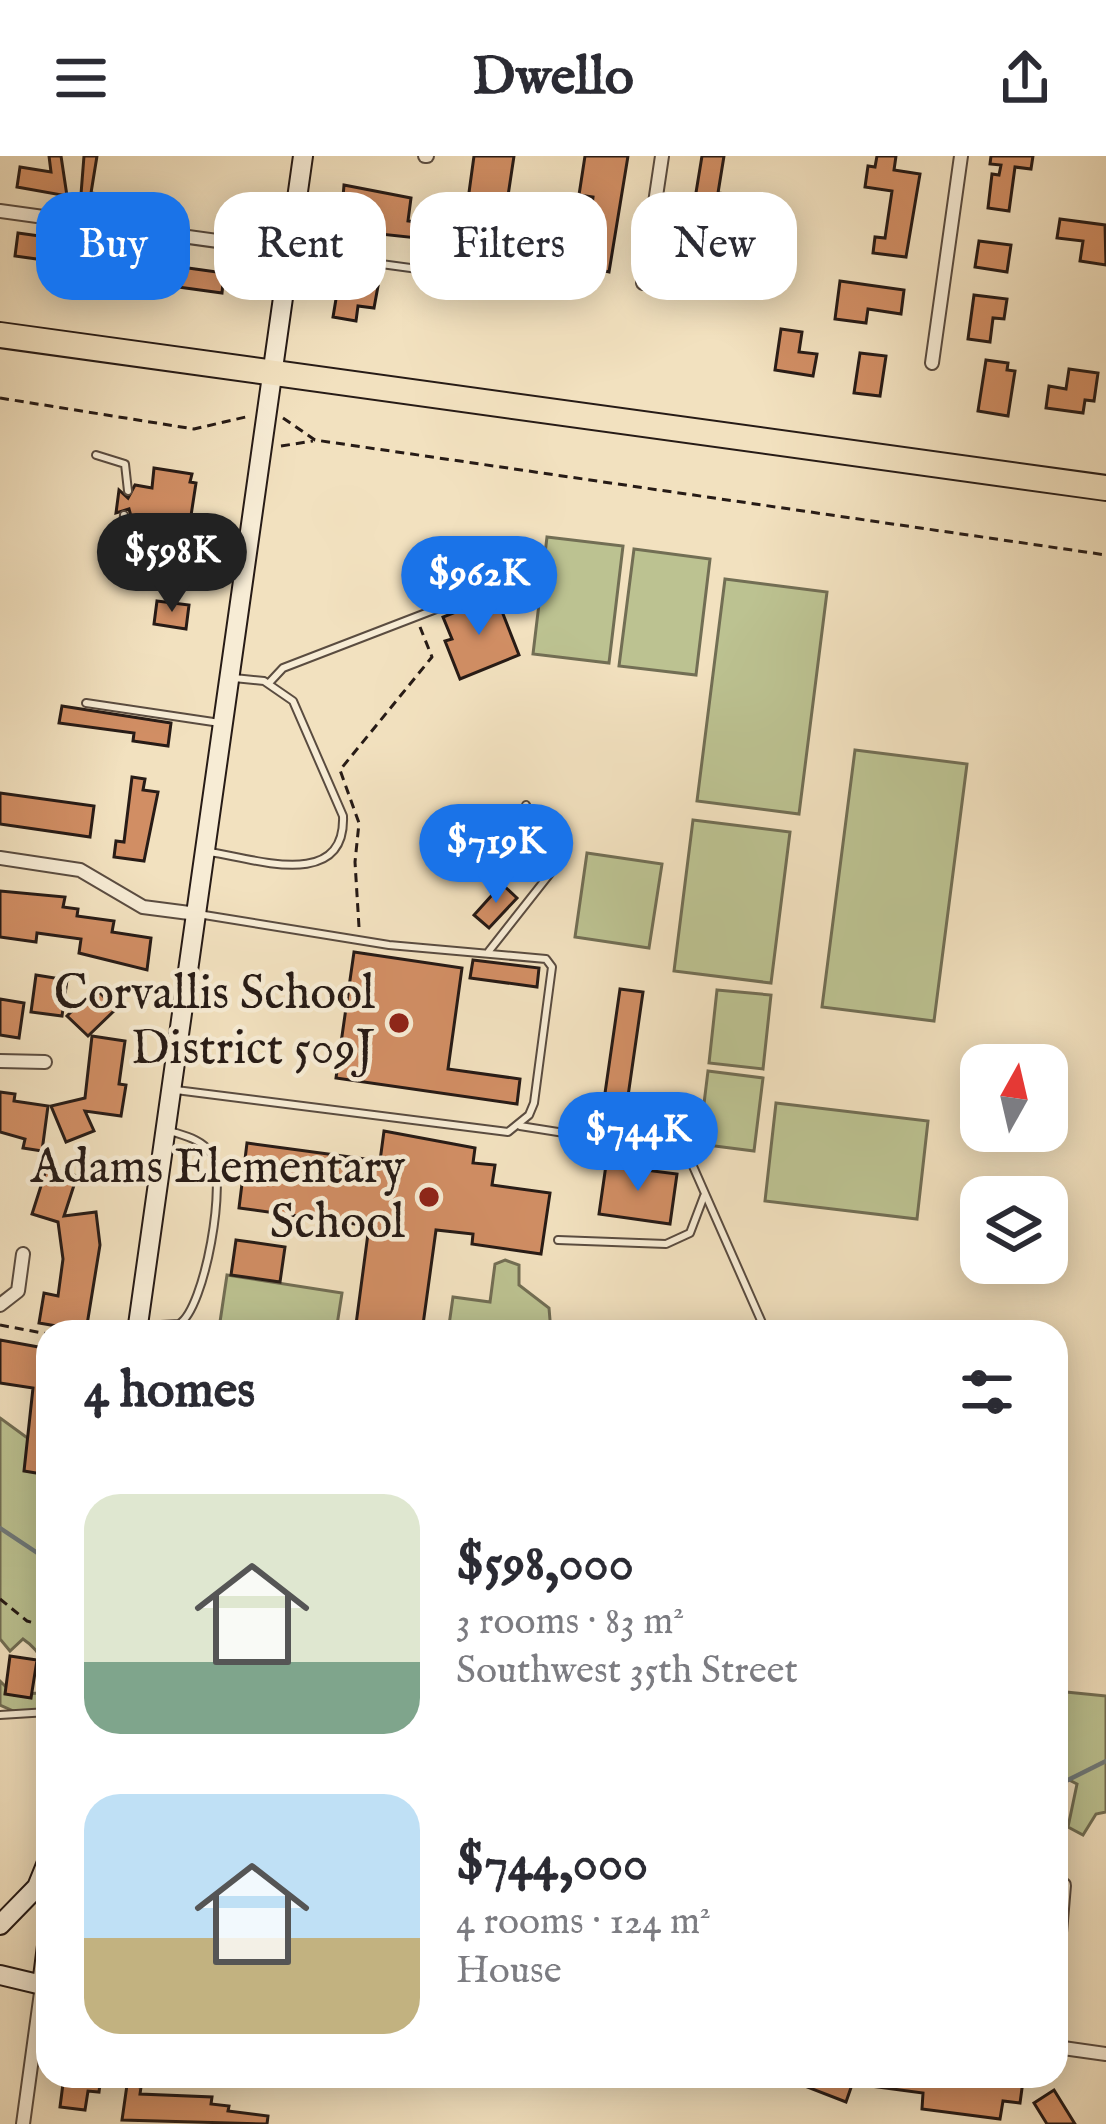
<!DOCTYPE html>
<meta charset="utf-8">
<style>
:root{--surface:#fff;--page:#f7f7f7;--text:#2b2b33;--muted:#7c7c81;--accent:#1a73e8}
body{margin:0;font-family:"IM FELL English",serif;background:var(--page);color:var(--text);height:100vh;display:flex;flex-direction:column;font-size:45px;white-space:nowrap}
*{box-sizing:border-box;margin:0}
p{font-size:39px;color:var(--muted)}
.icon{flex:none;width:66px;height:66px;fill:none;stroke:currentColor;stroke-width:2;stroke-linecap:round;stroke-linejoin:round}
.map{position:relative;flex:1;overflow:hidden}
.drawer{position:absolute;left:36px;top:1164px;width:1032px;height:768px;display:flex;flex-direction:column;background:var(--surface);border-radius:36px;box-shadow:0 6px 30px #0003}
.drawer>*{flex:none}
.top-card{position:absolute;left:36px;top:36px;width:1035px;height:108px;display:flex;gap:24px}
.needle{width:78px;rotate:8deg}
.buttons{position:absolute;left:960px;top:888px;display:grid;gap:24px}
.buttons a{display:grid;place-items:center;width:108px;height:108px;border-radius:24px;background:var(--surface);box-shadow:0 6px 30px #0003;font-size:60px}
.price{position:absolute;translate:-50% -102px;padding:0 27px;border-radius:42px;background:var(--accent);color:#fff;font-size:39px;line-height:78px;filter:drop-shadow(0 3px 6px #0008)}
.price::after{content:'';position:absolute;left:50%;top:72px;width:36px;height:27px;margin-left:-18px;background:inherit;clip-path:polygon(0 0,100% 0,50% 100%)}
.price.on{background:#222;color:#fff}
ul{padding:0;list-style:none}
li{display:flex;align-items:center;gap:36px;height:300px;padding:0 48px}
li span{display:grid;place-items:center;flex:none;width:336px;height:240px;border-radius:36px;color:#555}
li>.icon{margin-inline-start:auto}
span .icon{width:144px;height:144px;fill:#fffc;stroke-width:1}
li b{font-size:51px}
h2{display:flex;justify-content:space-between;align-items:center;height:144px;padding:0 48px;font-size:51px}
.chip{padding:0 42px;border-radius:36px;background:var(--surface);box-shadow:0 6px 30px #0003;font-size:42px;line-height:108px}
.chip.on{background:var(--accent);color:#fff}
header{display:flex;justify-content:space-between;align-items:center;height:156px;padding:0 48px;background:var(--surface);font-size:54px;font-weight:700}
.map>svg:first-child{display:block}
</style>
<header><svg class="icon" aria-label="menu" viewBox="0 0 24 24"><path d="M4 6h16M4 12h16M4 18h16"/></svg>Dwello<svg class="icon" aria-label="share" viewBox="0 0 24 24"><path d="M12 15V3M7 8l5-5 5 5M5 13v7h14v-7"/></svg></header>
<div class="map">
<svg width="1106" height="1968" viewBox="0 0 1106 1968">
<rect width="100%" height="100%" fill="#f2e1bf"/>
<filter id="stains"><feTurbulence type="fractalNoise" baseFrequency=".00167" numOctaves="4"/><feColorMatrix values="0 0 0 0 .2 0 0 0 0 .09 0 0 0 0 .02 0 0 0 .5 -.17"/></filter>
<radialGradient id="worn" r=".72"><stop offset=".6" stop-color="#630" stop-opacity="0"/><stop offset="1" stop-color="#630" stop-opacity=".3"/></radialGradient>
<g fill="#bcc291" stroke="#726e54" stroke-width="3">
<polygon points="547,381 623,390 609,507 533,498"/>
<polygon points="634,393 710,403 696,519 619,510"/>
<polygon points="725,423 827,436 799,658 697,645"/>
<polygon points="855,594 967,608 934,865 822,851"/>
<polygon points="693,664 790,676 771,827 674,815"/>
<polygon points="587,697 662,708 649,792 575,781"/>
<polygon points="717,834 771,839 763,913 709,907"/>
<polygon points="708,915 763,922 754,995 699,988"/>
<polygon points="776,947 928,965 917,1063 765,1045"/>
<polygon points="505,1104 519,1109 519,1129 549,1152 551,1176 448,1176 453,1141 490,1146 495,1108"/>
<polygon points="227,1119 342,1137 337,1169 326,1176 267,1176 267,1170 220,1166"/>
<path d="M0 1262 33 1286 31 1312 48 1316V1552L18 1557 0 1549V1525L14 1539 38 1537C53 1516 41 1495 23 1483L10 1495 0 1483Z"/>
<polygon points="1056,1535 1106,1540 1106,1656 1096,1658 1083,1679 1068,1671 1077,1628 1069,1624 1056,1631"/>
</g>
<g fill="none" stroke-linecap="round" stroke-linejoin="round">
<g stroke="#707a7b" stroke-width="4.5">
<polyline points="0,1372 48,1404"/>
<polyline points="1056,1630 1106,1605"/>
</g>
</g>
<g fill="#d18e64" stroke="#271b16" stroke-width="3">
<polygon points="49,0 61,0 67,40 17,31 20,11 51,16"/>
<polygon points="84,0 97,0 91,37 107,39 105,55 80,51"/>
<polygon points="474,0 514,0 506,53 467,51"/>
<polygon points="585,0 628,0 609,116 561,105 564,87 587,91 593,41 579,39"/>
<polygon points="702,0 724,0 718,37 753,41 750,63 712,57 699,137 680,134"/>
<polygon points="877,0 896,0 894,14 920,18 906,101 873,97 875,81 885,82 892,35 865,31 868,10 875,11"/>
<polygon points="991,0 1033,0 1031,13 1015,11 1009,55 988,52 992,18 999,19 1001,9 990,8"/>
<polygon points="344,29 411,42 408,65 433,68 434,60 464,65 459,95 417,90 418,82 324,72 329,39 343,41"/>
<polygon points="1060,63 1105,69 1106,109 1080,105 1083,85 1057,82"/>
<polygon points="18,77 54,82 51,105 15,100"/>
<polygon points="979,85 1011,89 1007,116 975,111"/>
<polygon points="181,111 224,117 222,137 178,131"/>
<polygon points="339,125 378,130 374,152 358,150 356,165 333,161"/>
<polygon points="840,125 904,134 901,158 868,153 866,167 835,163"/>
<polygon points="974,139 1007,143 1004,163 993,162 990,186 968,183"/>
<polygon points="781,173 802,176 799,196 817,198 813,220 775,214"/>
<polygon points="860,197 886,200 880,240 854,237"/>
<polygon points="986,204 1008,207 1007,214 1015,215 1008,260 978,255"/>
<polygon points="1069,213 1098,217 1094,245 1085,244 1083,257 1046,252 1049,230 1066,233"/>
<polygon points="154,312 192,318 190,326 196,327 190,366 185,365 183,374 134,371 129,353 116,357 119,334 128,342 135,329 152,332"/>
<polygon points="429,397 444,439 426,446 410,404"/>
<polygon points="496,440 519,499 460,523 445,485 452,483 443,461"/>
<polygon points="157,445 189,449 186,473 154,468"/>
<polygon points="62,550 171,567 168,590 133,585 134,577 59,567"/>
<polygon points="132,621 145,623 143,634 158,636 144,705 114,701 116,685 124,686"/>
<polygon points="0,637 94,650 90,681 0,668"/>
<polygon points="502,728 517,742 489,772 474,759"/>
<polygon points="0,735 65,741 63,751 78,753 77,760 114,765 112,776 151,782 147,814 79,797 81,783 37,777 36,786 0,781"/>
<polygon points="354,796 462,812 448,913 520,923 517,948 336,922"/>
<polygon points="473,804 539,812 537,831 470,822"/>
<polygon points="36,819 67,824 62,860 31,856"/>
<polygon points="95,832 116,853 88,880 67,860"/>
<polygon points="620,833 643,836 625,961 602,958"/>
<polygon points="0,843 24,847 19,882 0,879"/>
<polygon points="92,880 125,885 119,928 126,929 121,960 85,955 94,975 66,986 51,950 85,942"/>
<polygon points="0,936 15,938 14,945 48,950 42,995 23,992 25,983 0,976"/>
<polygon points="384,975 475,992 473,1007 495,1009 492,1029 550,1037 541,1098 472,1088 473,1078 436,1074 422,1176 355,1176 369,1070 239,1052 247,987 380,1005"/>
<polygon points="606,1009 677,1018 670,1068 599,1058"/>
<polygon points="47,1011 77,1020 64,1060 96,1056 100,1089 86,1175 39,1167 44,1137 58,1140 63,1103 58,1066 32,1058"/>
<polygon points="236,1084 285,1091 280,1126 231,1119"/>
<polygon points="0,1184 44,1192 39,1218 48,1220 48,1319 24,1315 33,1232 0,1227"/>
<polygon points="10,1500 37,1504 31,1542 5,1538"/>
<polygon points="64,1920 101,1920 99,1936 88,1935 85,1954 60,1951"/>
<polygon points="811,1920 855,1920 846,1946 807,1931"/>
<polygon points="856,1920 944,1920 943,1928 982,1930 983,1920 1023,1925 1020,1947 1003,1945 1000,1963 922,1953 923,1937 855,1928"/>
<polygon points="127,1929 141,1931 140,1938 212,1941 211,1948 229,1950 228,1955 268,1960 267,1968 122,1964"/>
<polygon points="1054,1934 1075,1968 1047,1968 1034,1947"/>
</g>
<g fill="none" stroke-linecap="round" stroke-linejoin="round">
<g stroke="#5a4c40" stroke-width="10">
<g id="lane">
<polyline points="293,96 440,116"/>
<polyline points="96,299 125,308 128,335"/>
<polyline points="123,376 124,359"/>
<polyline points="269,527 283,512 470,440"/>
<polyline points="86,547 220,567"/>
<path d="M210 696C255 703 346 735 343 660L293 545 264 525 234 522"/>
<polyline points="489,795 556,710 526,649"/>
<polyline points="176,934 508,976 529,959 534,947 552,811 546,803 389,789 198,758"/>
<polyline points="520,970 678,995 692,1008 763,1169"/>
<polyline points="558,1084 666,1088 690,1077 704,1040"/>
<path d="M142 1170 179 1168C205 1153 228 1022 211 997 201 983 185 980 170 975"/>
<polyline points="0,1559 48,1556"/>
</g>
</g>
<g stroke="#5a4c40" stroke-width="16">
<g id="street">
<polyline points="425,0 427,0"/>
<polyline points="0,55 290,95"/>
<polyline points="643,127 662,0"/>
<polyline points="932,207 961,0"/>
<polyline points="0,702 80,714 143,751 197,758"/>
<polyline points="0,905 45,906"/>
<polyline points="0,1149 18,1135 23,1098"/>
<polyline points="1056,1824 1064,1729"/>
<polyline points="1056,1891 1106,1898"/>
<polyline points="23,1968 42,1829"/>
</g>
</g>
<g stroke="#271b16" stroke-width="22">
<g id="secondary">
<polyline points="137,1176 303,0"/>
<polyline points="0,1769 37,1731 48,1704"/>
<polyline points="0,1819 42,1829 48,1782"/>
</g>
</g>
<g stroke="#271b16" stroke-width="28">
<polyline id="highway" points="0,179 1106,332"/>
</g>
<g stroke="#271b16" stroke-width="3" stroke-dasharray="9 6" stroke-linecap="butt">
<polyline points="0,242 194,273 250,260"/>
<polyline points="283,262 315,284 1106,399"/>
<polyline points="281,290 313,285"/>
<polyline points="359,771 355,706 359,667 340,614 432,501 420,471"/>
<polyline points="0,1169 48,1178"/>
<polyline points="0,1443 27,1465 48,1471"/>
</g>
<use href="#lane" stroke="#f7ecd5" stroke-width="6"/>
<use href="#street" stroke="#f7ecd5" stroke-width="12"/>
<use href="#secondary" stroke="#f7ecd5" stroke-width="18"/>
<use href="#highway" stroke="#f2e1bf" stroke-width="24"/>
</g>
<g fill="#8f2418" stroke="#f7ecd5" stroke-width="4.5">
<circle cx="399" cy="867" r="12"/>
<circle cx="429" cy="1041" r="12"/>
</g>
<g text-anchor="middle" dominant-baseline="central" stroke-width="9" stroke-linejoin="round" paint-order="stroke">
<g font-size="48" fill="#271b16" stroke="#f7ecd5" text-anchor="end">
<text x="375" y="839">Corvallis School<tspan x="375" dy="55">District 509J</tspan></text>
<text x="405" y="1013">Adams Elementary<tspan x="405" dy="55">School</tspan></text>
</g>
</g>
<rect width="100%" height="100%" filter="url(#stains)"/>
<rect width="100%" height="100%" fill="url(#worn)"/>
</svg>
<div class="buttons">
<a><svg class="needle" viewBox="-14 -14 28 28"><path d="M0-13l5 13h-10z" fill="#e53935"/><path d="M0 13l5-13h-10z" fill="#7c7c81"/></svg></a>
<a><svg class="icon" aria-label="layers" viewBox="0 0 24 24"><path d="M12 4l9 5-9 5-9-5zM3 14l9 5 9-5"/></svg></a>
</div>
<b class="price on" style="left:172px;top:459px">$598K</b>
<b class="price" style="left:479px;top:482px">$962K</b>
<b class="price" style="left:496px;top:750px">$719K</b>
<b class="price" style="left:638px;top:1038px">$744K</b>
<div class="top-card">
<a class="chip on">Buy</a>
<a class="chip">Rent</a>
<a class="chip">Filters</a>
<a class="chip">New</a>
</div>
<section class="drawer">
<h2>4 homes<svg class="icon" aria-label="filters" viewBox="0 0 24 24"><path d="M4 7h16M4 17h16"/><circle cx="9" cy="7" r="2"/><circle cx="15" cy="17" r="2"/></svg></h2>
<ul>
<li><span style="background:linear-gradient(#dfe7d0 70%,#7fa58c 0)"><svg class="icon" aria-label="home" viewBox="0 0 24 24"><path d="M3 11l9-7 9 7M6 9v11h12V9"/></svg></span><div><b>$598,000</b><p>3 rooms · 83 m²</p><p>Southwest 35th Street</p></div></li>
<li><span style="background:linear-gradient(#bfe0f5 60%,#c2b280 0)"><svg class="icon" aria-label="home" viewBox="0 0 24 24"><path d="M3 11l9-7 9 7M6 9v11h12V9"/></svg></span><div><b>$744,000</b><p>4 rooms · 124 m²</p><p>House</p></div></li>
</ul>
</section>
</div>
